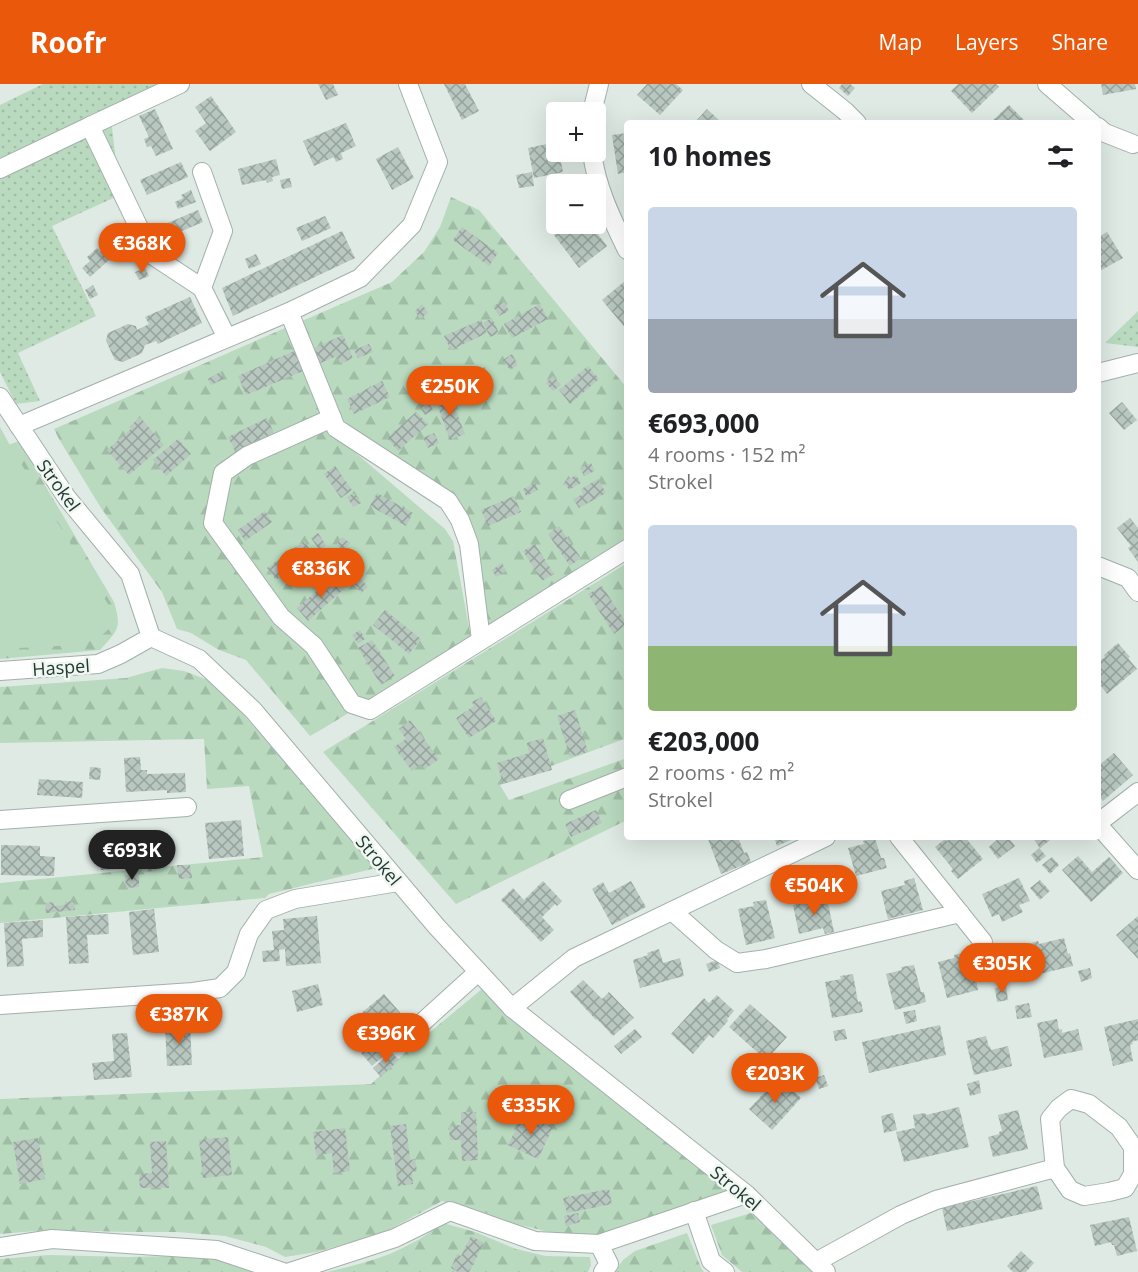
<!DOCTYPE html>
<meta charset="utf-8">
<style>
:root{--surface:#fff;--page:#f6f6f6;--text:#202124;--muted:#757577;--accent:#ea580c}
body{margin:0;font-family:"Open Sans",sans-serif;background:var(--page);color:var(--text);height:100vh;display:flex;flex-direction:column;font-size:22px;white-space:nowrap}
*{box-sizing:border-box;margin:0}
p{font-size:20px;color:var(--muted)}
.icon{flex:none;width:33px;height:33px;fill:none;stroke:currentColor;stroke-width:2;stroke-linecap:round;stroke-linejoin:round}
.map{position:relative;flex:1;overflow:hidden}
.panel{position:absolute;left:624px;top:36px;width:477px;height:720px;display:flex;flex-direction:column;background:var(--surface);border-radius:6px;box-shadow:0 6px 24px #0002}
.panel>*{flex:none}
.controls{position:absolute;left:546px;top:18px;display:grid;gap:12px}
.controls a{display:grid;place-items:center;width:60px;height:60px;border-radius:6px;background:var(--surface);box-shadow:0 6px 24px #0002;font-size:30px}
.price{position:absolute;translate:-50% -51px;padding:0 14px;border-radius:21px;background:var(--accent);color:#fff;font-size:20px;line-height:39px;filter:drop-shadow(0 2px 3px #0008)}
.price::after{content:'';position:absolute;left:50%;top:36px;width:18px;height:14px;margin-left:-9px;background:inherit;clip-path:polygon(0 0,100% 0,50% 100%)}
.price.on{background:#222;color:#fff}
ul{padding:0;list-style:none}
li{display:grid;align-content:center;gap:12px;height:318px;padding:0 24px}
li span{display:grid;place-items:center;height:186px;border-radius:6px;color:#555}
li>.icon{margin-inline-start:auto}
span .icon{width:108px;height:108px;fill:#fffc;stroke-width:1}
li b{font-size:26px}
h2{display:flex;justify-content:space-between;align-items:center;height:72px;padding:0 24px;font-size:26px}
header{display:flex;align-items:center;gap:36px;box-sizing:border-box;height:84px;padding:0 30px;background:var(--accent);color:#fff}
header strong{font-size:28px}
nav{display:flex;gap:33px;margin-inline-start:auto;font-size:21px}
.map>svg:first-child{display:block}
</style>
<header>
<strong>Roofr</strong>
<nav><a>Map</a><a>Layers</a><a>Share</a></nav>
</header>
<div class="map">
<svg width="1138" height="1188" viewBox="0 0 1138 1188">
<defs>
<pattern id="grass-dots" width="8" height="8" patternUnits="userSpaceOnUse" patternTransform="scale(1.5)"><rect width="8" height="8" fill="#b9dabf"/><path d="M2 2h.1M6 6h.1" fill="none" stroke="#9fbca4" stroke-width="1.8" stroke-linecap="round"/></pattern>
<pattern id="forest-firs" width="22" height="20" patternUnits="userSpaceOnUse" patternTransform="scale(1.5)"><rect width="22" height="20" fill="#b9dabf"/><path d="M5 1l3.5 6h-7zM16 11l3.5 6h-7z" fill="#9fbca4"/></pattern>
<pattern id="building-cross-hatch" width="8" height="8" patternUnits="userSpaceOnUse" patternTransform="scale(1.5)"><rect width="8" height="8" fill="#b8c7c0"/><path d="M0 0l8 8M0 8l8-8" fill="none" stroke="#95a39c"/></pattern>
</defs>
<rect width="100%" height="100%" fill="#dfeae4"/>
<g fill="url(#grass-dots)">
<polygon points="43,0 188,0 111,35 120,111 52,142 96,232 18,269 40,317 16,320 0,288 0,21"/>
<polygon points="1138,227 1138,263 1105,259"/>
</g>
<g fill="url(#forest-firs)">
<polygon points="451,113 479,126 627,304 627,455 488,543 462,432 343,336 302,237 392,198 424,168 440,143"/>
<polygon points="285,244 330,347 445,445 453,457 471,554 324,644 310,652 246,576 219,566 191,549 177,545 162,508 101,424 59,355 54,345"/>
<path d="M19 357 114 518C122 545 118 546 100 566L0 575V364Z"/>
<polygon points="627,479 627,654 500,701 509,716 627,674 627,736 456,820 323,668"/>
<polygon points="162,584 184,587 216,599 376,784 269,810 265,814 0,839 0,799 263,773 249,702 207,705 204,655 0,659 0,603 126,594"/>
<polygon points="482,905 495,919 732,1111 627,1146 584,1152 560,1151 517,1140 472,1124 442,1117 385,1148 317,1168 285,1173 266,1163 225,1152 177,1148 129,1148 48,1146 0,1150 0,1015 371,1000 407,967"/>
<polygon points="751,1129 775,1150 813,1188 742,1188 722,1171 711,1141"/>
<path d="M443 1139 475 1148 516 1165 546 1172 590 1173 591 1181 588 1188H327C356 1181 386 1174 412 1159 423 1154 433 1146 443 1139Z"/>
<polygon points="687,1149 701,1184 704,1188 614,1188 623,1176 635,1167"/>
<polygon points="49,1171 128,1173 176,1172 221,1176 261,1188 0,1188 0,1175"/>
</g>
<polygon fill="#b9dabf" points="0,343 12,365 111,525 112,542 99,554 77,561 0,565"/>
<g fill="url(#building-cross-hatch)">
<polygon points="318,0 333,0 338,11 326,16"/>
<polygon points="444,0 465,0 479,27 462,36"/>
<polygon points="647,0 676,0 683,6 660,31 637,11"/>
<polygon points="842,0 850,0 855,4 848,12 839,4"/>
<polygon points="958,0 996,0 999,3 972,29 951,7"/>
<polygon points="1101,0 1135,0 1136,5 1103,11"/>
<polygon points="211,12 236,48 210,67 195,47 206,39 195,23"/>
<polygon points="1009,21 1027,39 990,39"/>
<polygon points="155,25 173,65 156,72 151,62 147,63 144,55 149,53 139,32"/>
<polygon points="707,25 722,39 694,39"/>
<polygon points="346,39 356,62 341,69 343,75 336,78 334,73 314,82 303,57"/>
<polygon points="627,49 627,88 618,90 612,51"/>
<polygon points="556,58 556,68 559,68 563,88 534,94 528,64"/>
<polygon points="398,63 414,94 392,106 376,75"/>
<polygon points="276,75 280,91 272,93 273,97 267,99 266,96 242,101 238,85"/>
<polygon points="181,78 188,93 147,111 140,96"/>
<polygon points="532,88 534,102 519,104 516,91"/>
<polygon points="290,94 292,103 282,105 280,96"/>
<polygon points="191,106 196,118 178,125 175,118 183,114 181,111"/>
<polygon points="198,126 203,138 154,159 149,147"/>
<polygon points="325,132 331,144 302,157 296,144"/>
<polygon points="569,140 590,140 607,162 579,184 554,151"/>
<polygon points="462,143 498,169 489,182 453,156"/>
<polygon points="342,147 355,174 233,232 222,204"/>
<polygon points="1107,148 1123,174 1098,188 1098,153"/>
<polygon points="109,160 117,169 90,193 82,184 90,177 87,173 97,164 100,168"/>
<polygon points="256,170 261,180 249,185 245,175"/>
<polygon points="145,184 149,192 139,196 135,188"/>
<polygon points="625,197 627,200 627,246 602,216"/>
<polygon points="93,201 98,211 90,215 85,206"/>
<polygon points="190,213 202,239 158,260 156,257 145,261 142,269 123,278 115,276 106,257 108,249 128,240 136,242 137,246 149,240 145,233"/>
<polygon points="504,217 509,227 499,232 493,222"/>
<polygon points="422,220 428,229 420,235 415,227"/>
<polygon points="540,220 548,235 512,254 504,240"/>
<polygon points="492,234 499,249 490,253 483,239"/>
<polygon points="481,236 487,249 451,266 444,252"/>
<polygon points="343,251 353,274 340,280 337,272 318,280 312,265"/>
<polygon points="369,260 373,268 358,274 354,266"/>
<polygon points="294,267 303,287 246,311 238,292"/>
<polygon points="512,270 518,281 510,286 503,276"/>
<polygon points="588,282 599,295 570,320 559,306"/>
<polygon points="485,283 489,294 480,298 476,288"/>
<polygon points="220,288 224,295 211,301 208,295"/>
<polygon points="470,291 474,301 461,307 456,297"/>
<polygon points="553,292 561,301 553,307 546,299"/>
<polygon points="382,297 390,313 354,330 347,315"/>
<polygon points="449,309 465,350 450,356 435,315"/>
<polygon points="428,318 433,326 425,331 420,323"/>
<polygon points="1122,318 1137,336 1124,346 1109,329"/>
<polygon points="416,328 428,340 398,367 387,354"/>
<polygon points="140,333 164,361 129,391 107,366 131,345 129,343"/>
<polygon points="267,334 274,349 235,367 228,353"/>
<polygon points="434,349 439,359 428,364 423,354"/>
<polygon points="178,355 191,370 166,392 153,376"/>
<polygon points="591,379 595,387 584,392 580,384"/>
<polygon points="335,382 352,406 341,414 324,390"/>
<polygon points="576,391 581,399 569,406 564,398"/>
<polygon points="598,395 606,409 579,424 573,415 583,410 581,405"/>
<polygon points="535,399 538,406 526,412 523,405"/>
<polygon points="354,409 361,419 353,423 347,413"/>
<polygon points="377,409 413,429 406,442 370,422"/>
<polygon points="514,412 521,428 488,442 481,426"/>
<polygon points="265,427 272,438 245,457 238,446"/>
<polygon points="1130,434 1138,444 1138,478 1128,464 1131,462 1117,444"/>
<polygon points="559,442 581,474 570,482 548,450"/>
<polygon points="318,449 326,461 320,467 311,454"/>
<polygon points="342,453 350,459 344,466 336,461"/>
<polygon points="304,457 313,469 276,496 267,484"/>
<polygon points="535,460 554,490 542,497 523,467"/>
<polygon points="502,479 506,487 496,493 492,486"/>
<polygon points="346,482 353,489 345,497 339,489"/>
<polygon points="334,492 344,505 308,537 297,524"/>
<polygon points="361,495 368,503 361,509 354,501"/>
<polygon points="602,502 627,540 614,550 588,510"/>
<polygon points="385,526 421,555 409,570 373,541"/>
<polygon points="360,546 365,555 358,560 352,551"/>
<polygon points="372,556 395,592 381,601 358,564"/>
<polygon points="1118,559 1130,573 1128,574 1137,585 1107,610 1098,598 1098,579 1105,573 1104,571"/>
<polygon points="481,613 496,637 469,654 456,634 474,622 472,618"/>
<polygon points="575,626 588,668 570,673 557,632"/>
<polygon points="410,636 439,675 425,685 421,680 412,687 394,663 406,655 399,645"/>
<polygon points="543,654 552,686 503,700 497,679 529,669 527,659"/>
<polygon points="1114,669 1133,691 1103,717 1098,711 1098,682"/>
<polygon points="140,673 141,686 147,686 147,690 185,689 186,708 167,709 167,706 126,708 124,674"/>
<polygon points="90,683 101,684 100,696 89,695"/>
<polygon points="39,695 83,698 82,714 37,711"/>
<polygon points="596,726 602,739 571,753 565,740"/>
<polygon points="241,736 244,772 209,775 205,739"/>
<polygon points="140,752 140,763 155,763 156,787 142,788 142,783 101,786 98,756"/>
<polygon points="714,753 738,753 744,769 747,768 751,778 721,790 708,755"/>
<polygon points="774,753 798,753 777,762"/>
<polygon points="952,753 965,753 983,775 958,795 951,787 953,785 935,763 945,755 947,757"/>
<polygon points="1000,753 1008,753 1015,762 998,775 989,763"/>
<polygon points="1032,753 1054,753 1040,764"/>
<polygon points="875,754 881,774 884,774 887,784 856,792 848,764 864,760 863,757"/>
<polygon points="1,761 40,762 40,772 55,773 54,792 1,791"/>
<polygon points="1039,764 1046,772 1037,779 1031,771"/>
<polygon points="1078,772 1092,788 1109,773 1123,789 1091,818 1062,786"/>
<polygon points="1052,773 1059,781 1050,790 1042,781"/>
<polygon points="177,781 190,781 192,794 179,795"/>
<polygon points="125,791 139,791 139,803 126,804"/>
<polygon points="914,794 923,826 888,835 881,807 905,801 904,797"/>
<polygon points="1019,794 1030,817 1019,821 1023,828 1002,838 999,830 992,833 982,810"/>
<polygon points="1040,796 1050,807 1040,816 1030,804"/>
<polygon points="543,797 562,817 557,822 555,820 542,833 554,846 541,858 501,816 513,804 524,816"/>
<polygon points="631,797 646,823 612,841 592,805 603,798 609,809"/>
<polygon points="848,802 851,811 839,815 836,805"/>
<polygon points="826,810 834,848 825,850 823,844 799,850 793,821 816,817 815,812"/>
<polygon points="766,816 775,854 746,861 738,825 754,822 753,818"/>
<polygon points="74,817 75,826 46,829 45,819 54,818 54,822 65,821 65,818"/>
<polygon points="154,825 159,868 133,871 129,828"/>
<polygon points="108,830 109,850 87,851 89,879 69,880 66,833"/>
<polygon points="317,832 321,879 286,882 285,865 279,866 280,877 263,878 262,867 274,866 272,847 284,846 283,835"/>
<polygon points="1138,832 1138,875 1116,851"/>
<polygon points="43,836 43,853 22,855 24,882 7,883 4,839"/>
<polygon points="1064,854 1068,870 1070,869 1073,882 1035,891 1027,860 1038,857 1039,860"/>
<polygon points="659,865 663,879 680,874 684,892 640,904 633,876 648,871 647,869"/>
<polygon points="966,868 972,896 976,895 978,906 947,914 938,878 954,874 954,871"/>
<polygon points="718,876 720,884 709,888 706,880"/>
<polygon points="914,881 921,908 924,908 926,918 895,926 886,890 902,886 901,883"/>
<polygon points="1090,884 1092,894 1081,898 1078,887"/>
<polygon points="853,890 858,918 861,917 863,928 832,934 825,898 841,895 840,892"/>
<polygon points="583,896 602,915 609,908 634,934 613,952 597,935 596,936 570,908"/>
<polygon points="318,900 323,921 297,928 292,907"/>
<polygon points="1006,902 1008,916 997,918 995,904"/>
<polygon points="384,910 404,933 380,954 390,966 372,982 361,969 368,963 355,947 364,939 358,932"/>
<polygon points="717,911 734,927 727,935 728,937 713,954 709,951 693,970 671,950 704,914 709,919"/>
<polygon points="1029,919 1032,933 1017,935 1015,922"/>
<polygon points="750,920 787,953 766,976 729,943"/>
<polygon points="915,926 917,937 906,940 903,928"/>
<polygon points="1057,935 1059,946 1062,945 1062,949 1078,945 1083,966 1044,974 1037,939"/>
<polygon points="1138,935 1138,956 1132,958 1133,960 1130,961 1133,977 1113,982 1104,943"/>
<polygon points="190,940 192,981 167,982 165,941"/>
<polygon points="940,941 946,971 869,989 862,958"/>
<polygon points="635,945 642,953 621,970 614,962"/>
<polygon points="845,945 847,955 835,957 833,947"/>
<polygon points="127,949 132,993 94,996 92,979 114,977 112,950"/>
<polygon points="986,952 989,963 990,962 991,966 1008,962 1012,982 974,991 966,957"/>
<polygon points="391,968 399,976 381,993 373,984"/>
<polygon points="824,991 828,1002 819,1005 815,994"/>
<polygon points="779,993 801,1014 772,1046 749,1025"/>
<polygon points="979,996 981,1009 970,1012 967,1000"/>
<polygon points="959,1023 969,1063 904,1078 896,1048 915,1044 913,1031 925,1029 926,1031"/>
<polygon points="1018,1026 1028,1065 993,1073 988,1053 999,1050 999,1048 1002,1047 998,1031"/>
<polygon points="461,1028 476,1028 478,1076 462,1077 461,1056 450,1056 449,1042 461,1041"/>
<polygon points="524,1029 553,1043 538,1075 508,1061"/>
<polygon points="893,1029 897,1046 884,1049 881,1032"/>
<polygon points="406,1040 410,1076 415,1075 417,1087 412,1088 413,1100 398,1102 390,1042"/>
<polygon points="345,1044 350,1087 334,1089 332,1069 316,1071 313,1048"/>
<polygon points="228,1053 232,1091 203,1094 199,1056"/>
<polygon points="38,1054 45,1095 20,1100 13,1058"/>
<polygon points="166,1057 169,1104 140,1104 139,1090 152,1089 150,1058"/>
<polygon points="1037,1102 1043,1125 947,1147 942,1124"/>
<polygon points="609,1105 612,1120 567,1129 563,1114"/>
<polygon points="578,1129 580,1138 566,1142 564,1132"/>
<polygon points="1129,1133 1137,1167 1117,1172 1114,1161 1112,1161 1111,1158 1095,1162 1090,1141"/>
<polygon points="471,1152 484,1159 469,1188 458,1188 451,1184 457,1170 461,1172"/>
<polygon points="1021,1167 1034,1179 1026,1188 1013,1188 1007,1182"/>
</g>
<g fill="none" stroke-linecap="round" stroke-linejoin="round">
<g stroke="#a2b1aa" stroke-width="20">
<g id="minor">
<polyline points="180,0 90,42 152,171 202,204 227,254"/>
<polyline points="811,0 845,27 857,39"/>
<polyline points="1047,0 1092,39"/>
<polyline points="592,28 599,0"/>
<polyline points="1098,43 1105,49 1133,60"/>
<path d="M592 68C596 103 612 135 627 166"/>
<polyline points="0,85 90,42"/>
<polyline points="202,88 223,147 202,204"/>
<polyline points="289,228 360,194 412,141 438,78 408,0"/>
<polyline points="1098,289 1138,279"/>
<polyline points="0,313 67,414 130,490 151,553 199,575 253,626 437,843 512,924 746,1110 826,1188"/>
<polyline points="332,334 247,372 223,389 213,439 281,533 314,562 352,620 370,626 627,465"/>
<polyline points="19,342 289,228 336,344 448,417 460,436 469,460 481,556"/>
<polyline points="1098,482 1128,494 1138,508"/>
<polyline points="0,587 98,580 121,570 151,553"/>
<polyline points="569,716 627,693"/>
<polyline points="0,736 187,723"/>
<polyline points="1098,739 1138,708"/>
<polyline points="1098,741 1138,786"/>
<polyline points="899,753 983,858"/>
<polyline points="672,827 716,866 737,879 766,875 960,829"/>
<polyline points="0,921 193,908 220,904 236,888 249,850 266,826 295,815 398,798"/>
<polyline points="512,924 574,874 826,753"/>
<polyline points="404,955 478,888"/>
<polygon points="1071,1015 1089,1020 1119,1043 1133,1063 1133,1090 1125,1104 1109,1108 1084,1112 1070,1106 1055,1084 1050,1035 1059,1024"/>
<polyline points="694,1127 711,1177 725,1188"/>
<polyline points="599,1160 609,1180 603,1188"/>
<polyline points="0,1163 52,1155 217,1166 283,1188"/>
<polyline points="816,1178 901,1131 936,1116 1055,1084"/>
<polyline points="290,1188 395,1154 450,1127 535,1157 599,1160 746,1110"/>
</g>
</g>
<use href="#minor" stroke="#fff" stroke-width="18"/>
</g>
<g text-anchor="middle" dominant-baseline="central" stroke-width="5" stroke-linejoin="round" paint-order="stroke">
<g font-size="18" fill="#213930" stroke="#f0f7f2">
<text transform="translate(59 401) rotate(54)">Strokel</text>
<text transform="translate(61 583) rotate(-4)">Haspel</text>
<text transform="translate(379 776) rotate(50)">Strokel</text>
<text transform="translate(736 1104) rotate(40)">Strokel</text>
</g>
</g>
</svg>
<div class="controls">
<a>+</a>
<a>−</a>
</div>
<b class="price" style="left:142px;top:190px">€368K</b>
<b class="price" style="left:450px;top:333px">€250K</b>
<b class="price" style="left:321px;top:515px">€836K</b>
<b class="price on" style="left:132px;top:797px">€693K</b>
<b class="price" style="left:814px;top:832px">€504K</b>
<b class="price" style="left:1002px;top:910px">€305K</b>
<b class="price" style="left:179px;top:961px">€387K</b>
<b class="price" style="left:386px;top:980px">€396K</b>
<b class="price" style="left:775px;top:1020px">€203K</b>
<b class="price" style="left:531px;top:1052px">€335K</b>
<section class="panel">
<h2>10 homes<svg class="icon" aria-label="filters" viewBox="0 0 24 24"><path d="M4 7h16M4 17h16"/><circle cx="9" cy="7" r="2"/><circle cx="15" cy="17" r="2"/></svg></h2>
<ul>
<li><span style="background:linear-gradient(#c9d6e8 60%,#9aa5b1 0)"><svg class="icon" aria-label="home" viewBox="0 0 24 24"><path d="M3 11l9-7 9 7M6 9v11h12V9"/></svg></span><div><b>€693,000</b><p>4 rooms · 152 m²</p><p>Strokel</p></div></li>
<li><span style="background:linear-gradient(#c9d6e8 65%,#8fb573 0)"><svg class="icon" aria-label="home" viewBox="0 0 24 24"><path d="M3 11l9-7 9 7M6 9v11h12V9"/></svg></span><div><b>€203,000</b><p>2 rooms · 62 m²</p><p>Strokel</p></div></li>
</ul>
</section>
</div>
